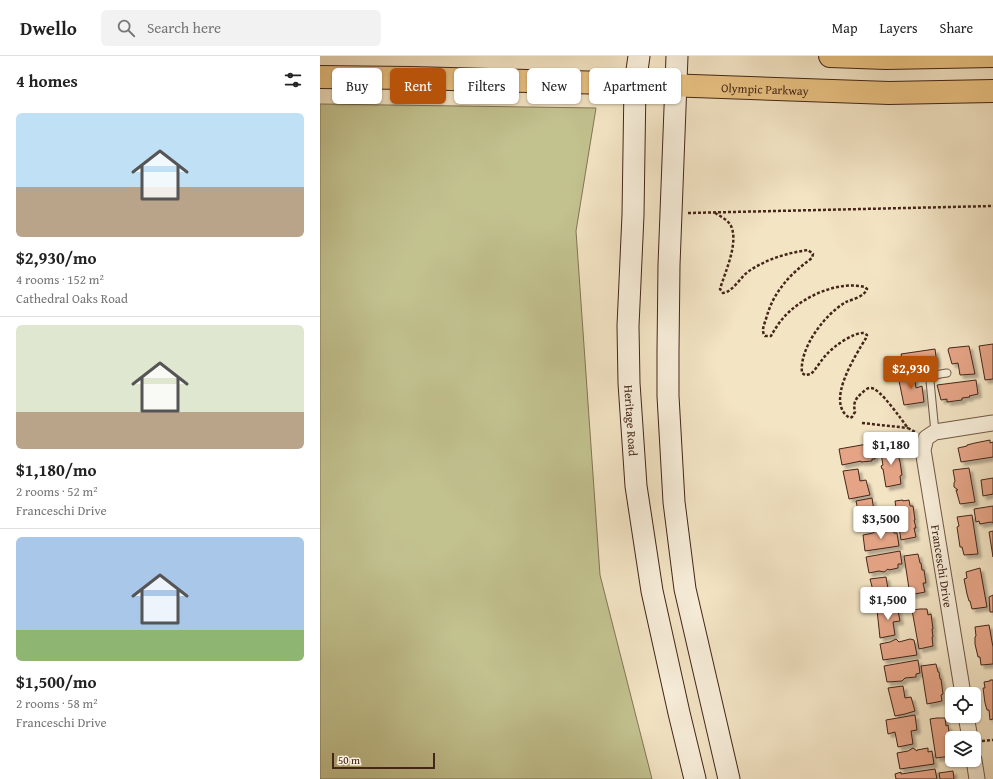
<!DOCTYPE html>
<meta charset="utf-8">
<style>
:root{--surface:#fff;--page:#f2f2f2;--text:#222;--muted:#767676;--line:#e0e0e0;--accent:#b45309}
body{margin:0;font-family:"Gentium Book Plus",serif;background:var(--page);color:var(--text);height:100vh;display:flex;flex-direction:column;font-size:15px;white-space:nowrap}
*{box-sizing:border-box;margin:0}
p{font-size:13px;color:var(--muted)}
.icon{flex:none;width:22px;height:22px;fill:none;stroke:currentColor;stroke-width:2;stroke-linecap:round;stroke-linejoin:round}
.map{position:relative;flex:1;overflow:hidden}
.panel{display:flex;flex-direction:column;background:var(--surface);width:320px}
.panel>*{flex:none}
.guide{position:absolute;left:12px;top:12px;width:380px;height:36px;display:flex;gap:8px}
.controls{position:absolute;left:625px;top:631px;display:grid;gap:8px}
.controls a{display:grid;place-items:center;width:36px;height:36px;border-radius:6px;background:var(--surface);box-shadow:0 1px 3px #0004;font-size:20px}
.scale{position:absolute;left:12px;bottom:10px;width:103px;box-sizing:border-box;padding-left:4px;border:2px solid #442619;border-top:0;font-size:11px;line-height:14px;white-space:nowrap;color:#442619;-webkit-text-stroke:3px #f7edd9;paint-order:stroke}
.price{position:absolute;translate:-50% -34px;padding:0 9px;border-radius:4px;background:#fff;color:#222;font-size:13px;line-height:26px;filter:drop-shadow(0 1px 2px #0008)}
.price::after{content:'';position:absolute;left:50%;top:24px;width:12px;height:9px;margin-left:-6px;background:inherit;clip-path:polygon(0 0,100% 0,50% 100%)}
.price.selected{background:var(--accent);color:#fff}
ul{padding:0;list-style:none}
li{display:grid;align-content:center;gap:8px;height:212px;padding:0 16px}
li+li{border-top:1px solid var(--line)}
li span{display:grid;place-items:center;height:124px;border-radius:6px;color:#555}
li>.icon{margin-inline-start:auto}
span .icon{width:72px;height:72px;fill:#fffc;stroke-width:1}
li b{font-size:17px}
h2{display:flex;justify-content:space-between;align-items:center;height:48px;padding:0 16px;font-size:17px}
.chip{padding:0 14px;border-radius:6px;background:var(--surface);box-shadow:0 1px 3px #0004;font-size:14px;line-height:36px}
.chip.selected{background:var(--accent);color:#fff}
header{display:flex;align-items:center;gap:24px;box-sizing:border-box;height:56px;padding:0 20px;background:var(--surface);border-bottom:1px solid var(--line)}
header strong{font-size:19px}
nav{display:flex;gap:22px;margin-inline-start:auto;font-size:14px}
.search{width:280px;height:36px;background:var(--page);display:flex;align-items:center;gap:10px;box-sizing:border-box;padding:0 14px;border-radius:6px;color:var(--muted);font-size:15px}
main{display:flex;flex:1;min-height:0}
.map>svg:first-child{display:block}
</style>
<header>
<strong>Dwello</strong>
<div class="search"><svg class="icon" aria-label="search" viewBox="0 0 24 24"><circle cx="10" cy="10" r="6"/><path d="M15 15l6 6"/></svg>Search here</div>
<nav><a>Map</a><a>Layers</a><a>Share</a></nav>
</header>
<main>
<section class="panel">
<h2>4 homes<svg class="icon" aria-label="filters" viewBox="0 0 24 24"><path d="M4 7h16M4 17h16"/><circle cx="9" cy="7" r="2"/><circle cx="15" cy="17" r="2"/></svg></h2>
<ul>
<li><span style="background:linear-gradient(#bfe0f5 60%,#b9a48a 0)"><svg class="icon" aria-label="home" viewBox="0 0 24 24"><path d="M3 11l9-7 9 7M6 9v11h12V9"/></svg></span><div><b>$2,930/mo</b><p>4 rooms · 152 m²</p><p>Cathedral Oaks Road</p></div></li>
<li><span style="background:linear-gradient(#dfe7d0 70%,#b9a48a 0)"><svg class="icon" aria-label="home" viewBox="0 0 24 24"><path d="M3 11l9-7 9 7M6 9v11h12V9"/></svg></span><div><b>$1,180/mo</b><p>2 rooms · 52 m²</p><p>Franceschi Drive</p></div></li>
<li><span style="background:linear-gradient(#a9c7e8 75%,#8fb573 0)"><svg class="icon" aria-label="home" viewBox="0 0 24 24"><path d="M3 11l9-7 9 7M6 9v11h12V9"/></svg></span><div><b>$1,500/mo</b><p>2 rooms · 58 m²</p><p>Franceschi Drive</p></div></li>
</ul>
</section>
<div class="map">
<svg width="673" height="723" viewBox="0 0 673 723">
<defs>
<filter id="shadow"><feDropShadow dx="3.5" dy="3.5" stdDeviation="1" flood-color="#0004"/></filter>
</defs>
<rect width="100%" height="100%" fill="#f3e4c4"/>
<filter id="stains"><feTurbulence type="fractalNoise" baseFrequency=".005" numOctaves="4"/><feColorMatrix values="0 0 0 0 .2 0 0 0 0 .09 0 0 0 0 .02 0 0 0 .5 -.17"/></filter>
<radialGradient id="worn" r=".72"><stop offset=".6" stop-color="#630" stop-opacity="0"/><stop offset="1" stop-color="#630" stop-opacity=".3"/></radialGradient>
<polygon fill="#c2c28f" stroke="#837454" points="0,48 276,52 256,175 280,519 332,723 0,723"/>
<g fill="#e5a486" stroke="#442619" filter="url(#shadow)">
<polygon points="673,288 673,323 665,324 659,290"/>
<polygon points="649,290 655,318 640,319 638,307 632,308 628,294 629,292"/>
<polygon points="615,293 617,308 584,314 581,298"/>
<polygon points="594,319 596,332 602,330 604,346 584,349 578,320"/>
<polygon points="656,324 658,338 649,340 650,341 642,342 642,344 627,346 627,343 621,344 617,329"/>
<polygon points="670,384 670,387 673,386 673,401 641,406 638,392 647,390 647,389 655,387"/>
<polygon points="553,387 555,403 552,403 552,405 541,406 541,405 522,409 519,393"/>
<polygon points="575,390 576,399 578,399 580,406 582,419 580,420 581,428 566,431 563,413 562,413 561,410 563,409 560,392"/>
<polygon points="649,412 655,446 640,448 636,434 638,434 634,431 634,427 635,425 633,414"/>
<polygon points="538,413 540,425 546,424 550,439 529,443 523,415"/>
<polygon points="673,422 673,438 663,440 661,424"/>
<polygon points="552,442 554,455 560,454 563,469 543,472 541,459 539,459 536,445"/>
<polygon points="583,444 583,445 589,444 590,450 593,450 595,464 594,464 596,472 594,472 596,481 581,484 575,445"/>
<polygon points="673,450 673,467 671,466 660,468 659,465 656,466 654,453"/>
<polygon points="652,459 658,498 644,499 642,491 640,491 637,471 639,470 637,461"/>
<polygon points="558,474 562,477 573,474 574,477 577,477 579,490 545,495 543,479 553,477"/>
<polygon points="673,475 673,501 669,476"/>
<polygon points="580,495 582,508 578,508 578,512 569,514 568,513 564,516 559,515 549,517 546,501"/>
<polygon points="598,498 600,507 601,507 602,514 604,514 606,527 603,527 605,536 590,539 584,500"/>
<polygon points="660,512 667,551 652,553 650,545 649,545 647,538 644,523 647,522 646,516"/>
<polygon points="566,521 568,533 574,532 576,547 557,550 550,523"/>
<polygon points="673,539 673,556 670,556 669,541"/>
<polygon points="577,550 580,565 573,566 575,579 560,582 557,554"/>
<polygon points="600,553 607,553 608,559 611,558 613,573 612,573 613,581 612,581 613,590 599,593 592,554"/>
<polygon points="669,569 673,591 673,608 661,609 660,601 658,601 655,588 655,581 656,580 655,571"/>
<polygon points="576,583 579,586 590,583 594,584 597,599 563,604 560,588 570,586"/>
<polygon points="598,604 600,617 596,618 596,621 585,622 582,625 567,626 564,610"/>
<polygon points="616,608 618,616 619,616 620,623 621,623 623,638 621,639 622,645 607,648 601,610"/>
<polygon points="670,624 673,624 673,663 670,664 669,654 667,654 665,647 663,632 665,632 664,626 670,625"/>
<polygon points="583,630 585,642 591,641 595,655 585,658 575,660 568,632"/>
<polygon points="595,659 597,674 591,675 593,688 578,691 575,676 568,678 566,664"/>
<polygon points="617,662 625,662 626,670 628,669 631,690 629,690 631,700 616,702 610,663"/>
<polygon points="593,692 597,695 597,694 608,692 608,696 612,695 614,708 580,713 577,697 588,695"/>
<polygon points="615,713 617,723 576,723 575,718 581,716 581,718"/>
<polygon points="633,715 634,723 620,723 619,717"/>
</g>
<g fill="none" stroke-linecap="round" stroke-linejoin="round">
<g stroke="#705644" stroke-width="9">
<path id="service" d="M615 376 610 325C614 318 620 318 627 317"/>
</g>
<g stroke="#705644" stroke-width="17">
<g id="minor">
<polyline points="643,638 603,394 606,382 615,376 673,367"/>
<polyline points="646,660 650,682"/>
<polyline points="654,704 657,723"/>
</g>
</g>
<g stroke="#442619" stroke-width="23">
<g id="secondary">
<path id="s1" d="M319 0 315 28 313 159 308 270 309 327 316 430 332 535 359 657 375 723"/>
<polyline points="357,0 349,209 348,295 348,340 354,446 365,533 409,723"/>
</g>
</g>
<g stroke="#442619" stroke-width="24">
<g id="primary">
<polyline points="510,0 566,2 673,0"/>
<path id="s2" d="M0 21 91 22 289 27 569 37 673 35"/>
</g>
</g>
<g stroke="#442619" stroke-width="2.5" stroke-dasharray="3 2" stroke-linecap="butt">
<polyline points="368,157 673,150"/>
<path d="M395 157C400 160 406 163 410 168 420 185 405 216 400 233L403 237C413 236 421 220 429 215 447 203 467 197 488 194L493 198 492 202C470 218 453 236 446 263 444 269 441 275 445 280H451C456 271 462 262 470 255 489 238 520 225 545 231L547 233C544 241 533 243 526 246 505 258 479 292 482 317L485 319 491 318C497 312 501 304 507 298 514 290 534 276 544 277L547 279 546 282C536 299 504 347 530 362L532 361 535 356C533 347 535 343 542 337 544 335 547 332 550 332 559 330 582 365 588 372L595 376"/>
<polyline points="542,367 588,372"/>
<polyline points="662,685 673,684"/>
</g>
<use href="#service" stroke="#f7edd9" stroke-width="7"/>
<use href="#minor" stroke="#f7edd9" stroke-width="15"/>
<use href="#secondary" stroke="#f7edd9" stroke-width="21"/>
<use href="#primary" stroke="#eac282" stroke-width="22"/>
</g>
<g text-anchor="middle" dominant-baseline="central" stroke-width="3" stroke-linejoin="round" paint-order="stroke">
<g font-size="12" fill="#442619" stroke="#f7edd9">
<text stroke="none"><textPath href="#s2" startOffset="445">Olympic Parkway</textPath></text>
<text stroke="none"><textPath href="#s1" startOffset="365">Heritage Road</textPath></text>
<text transform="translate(622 510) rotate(81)">Franceschi Drive</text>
</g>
</g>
<rect width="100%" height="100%" filter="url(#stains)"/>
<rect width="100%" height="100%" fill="url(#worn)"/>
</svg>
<div class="controls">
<a><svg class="icon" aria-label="locate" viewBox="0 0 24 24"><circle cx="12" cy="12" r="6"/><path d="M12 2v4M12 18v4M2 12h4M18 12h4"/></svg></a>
<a><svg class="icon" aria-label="layers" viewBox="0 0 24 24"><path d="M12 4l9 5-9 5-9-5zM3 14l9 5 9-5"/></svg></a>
</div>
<div class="scale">50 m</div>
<b class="price selected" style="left:591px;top:334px">$2,930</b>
<b class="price" style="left:571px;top:410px">$1,180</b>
<b class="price" style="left:561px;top:484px">$3,500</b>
<b class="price" style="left:568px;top:565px">$1,500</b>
<div class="guide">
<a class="chip">Buy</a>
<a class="chip selected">Rent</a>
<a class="chip">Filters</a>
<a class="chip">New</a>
<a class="chip">Apartment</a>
</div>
</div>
</main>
